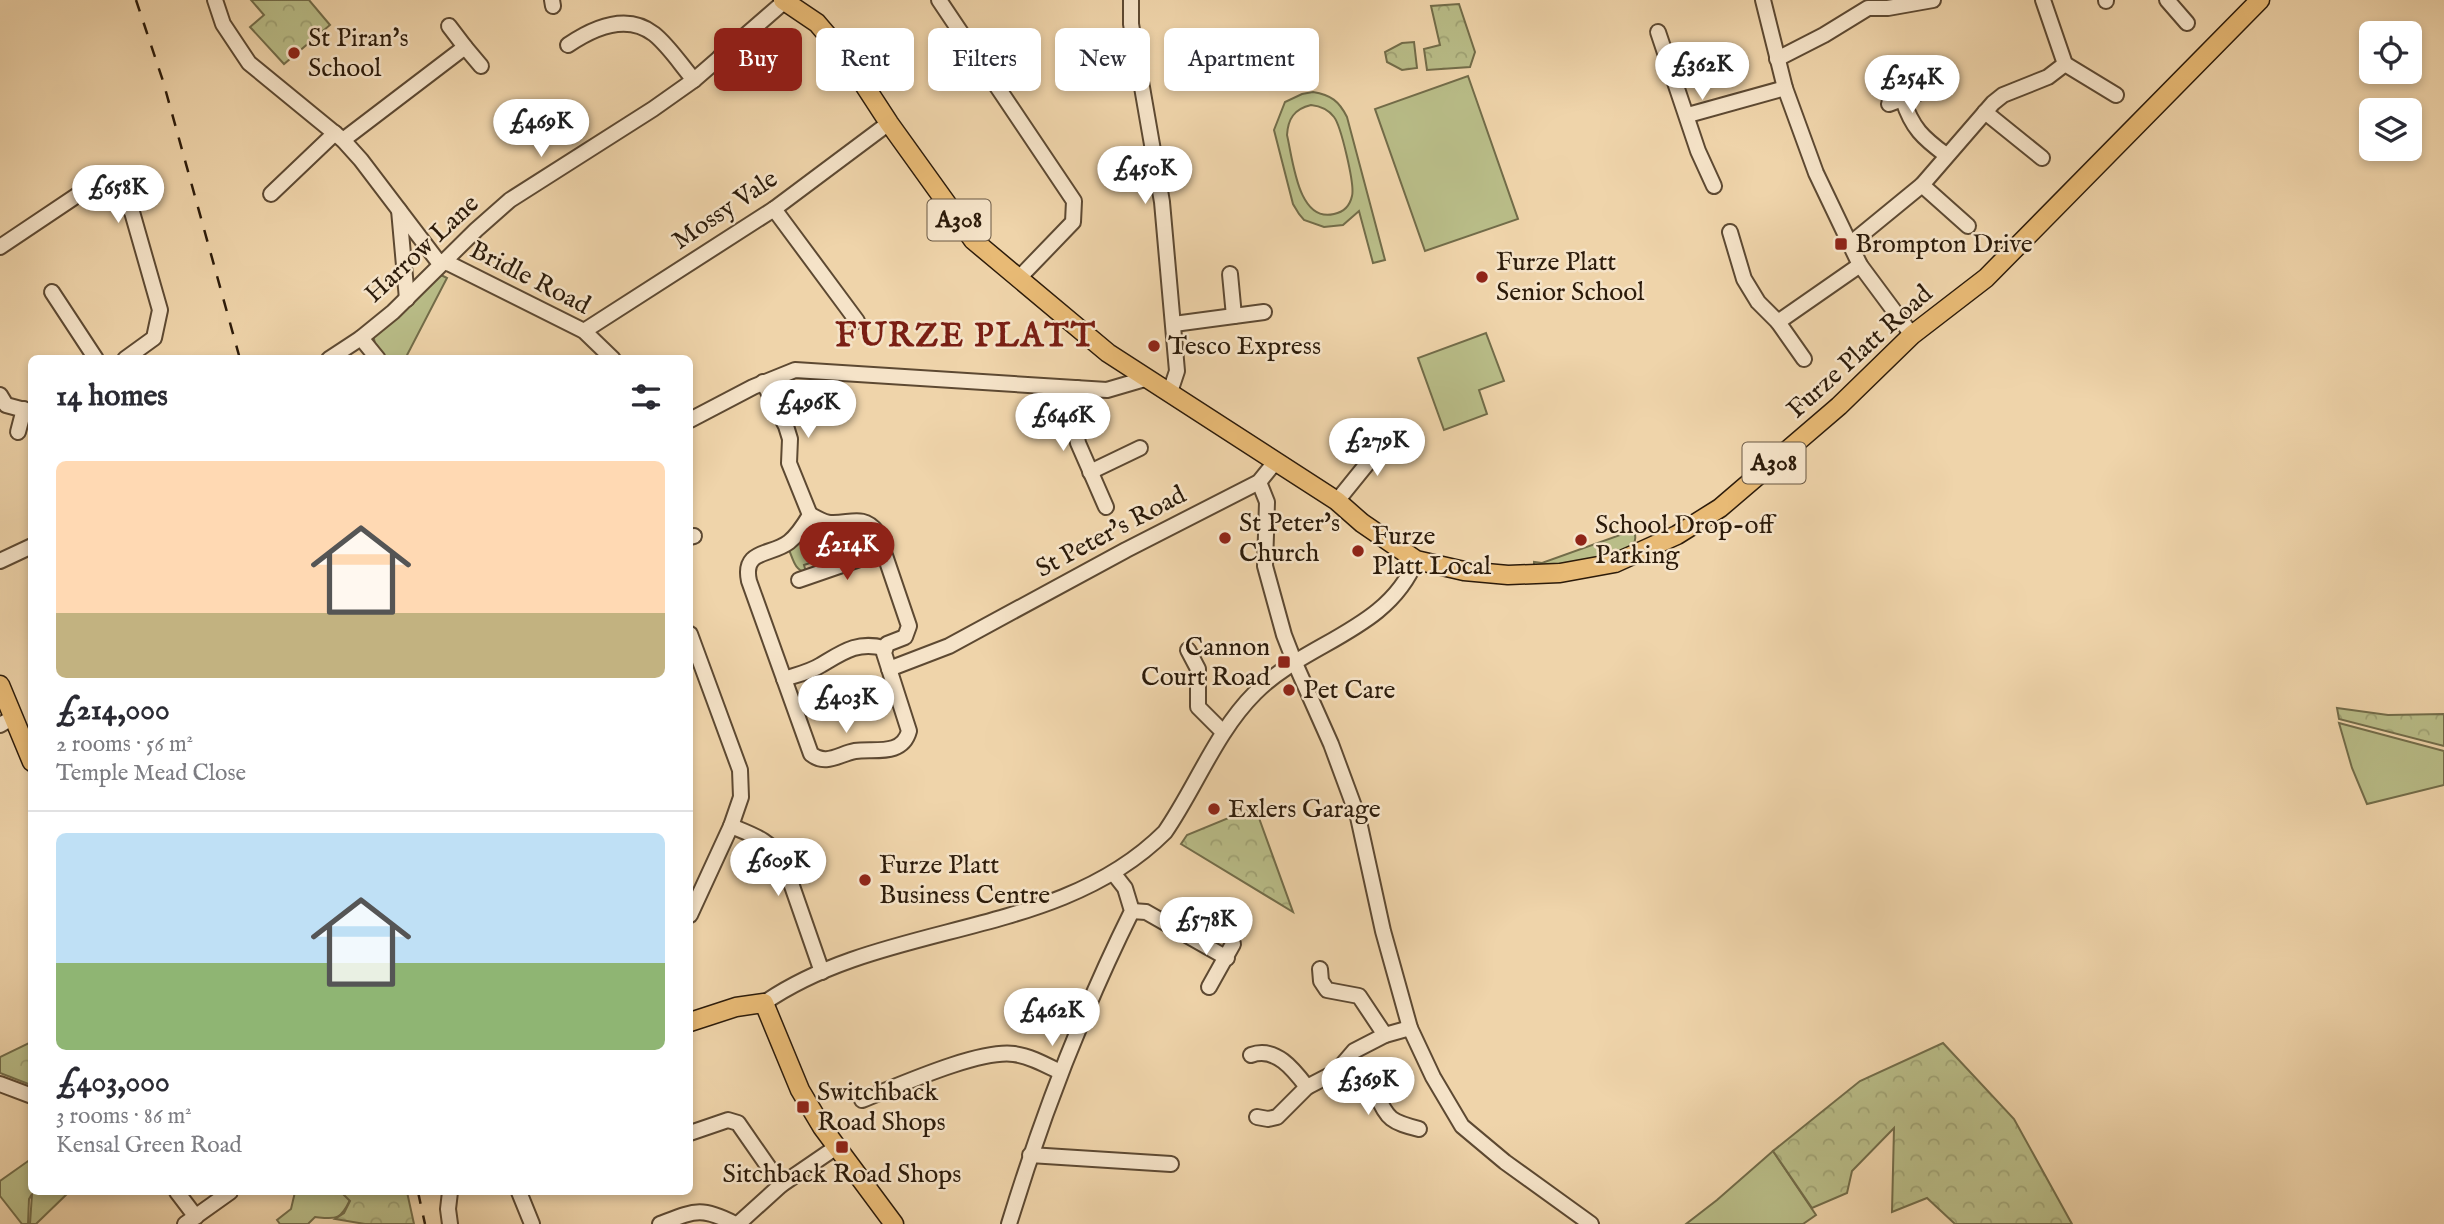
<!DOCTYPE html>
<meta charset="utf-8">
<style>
:root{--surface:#fff;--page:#f2f2f3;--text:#2b2b33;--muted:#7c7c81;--line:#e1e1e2;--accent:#8f2418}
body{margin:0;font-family:"IM FELL English",serif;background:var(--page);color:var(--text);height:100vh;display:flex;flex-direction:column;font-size:26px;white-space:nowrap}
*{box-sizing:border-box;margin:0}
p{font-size:23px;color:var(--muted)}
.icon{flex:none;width:38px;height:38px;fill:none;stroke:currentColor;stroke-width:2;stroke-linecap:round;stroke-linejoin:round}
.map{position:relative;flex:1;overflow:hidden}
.sheet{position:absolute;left:28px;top:355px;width:665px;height:840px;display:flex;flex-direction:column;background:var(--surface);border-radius:10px;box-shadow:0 4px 10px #0003}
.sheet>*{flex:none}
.banner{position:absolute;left:714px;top:28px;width:665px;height:63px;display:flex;gap:14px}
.buttons{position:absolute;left:2359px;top:21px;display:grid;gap:14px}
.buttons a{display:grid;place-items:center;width:63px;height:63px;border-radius:10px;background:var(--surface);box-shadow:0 4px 10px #0003;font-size:35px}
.price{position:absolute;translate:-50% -60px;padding:0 16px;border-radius:24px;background:#fff;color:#222;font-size:23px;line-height:46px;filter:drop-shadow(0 2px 4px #0008)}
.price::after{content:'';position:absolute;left:50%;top:42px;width:21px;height:16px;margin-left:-10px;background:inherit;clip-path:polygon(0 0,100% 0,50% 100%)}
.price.active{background:var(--accent);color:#fff}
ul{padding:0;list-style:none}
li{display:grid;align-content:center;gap:14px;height:371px;padding:0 28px}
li+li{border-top:2px solid var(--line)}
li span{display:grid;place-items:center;height:217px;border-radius:10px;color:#555}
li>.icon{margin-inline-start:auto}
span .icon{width:126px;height:126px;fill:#fffc;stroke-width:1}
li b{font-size:30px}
h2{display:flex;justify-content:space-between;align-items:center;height:84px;padding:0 28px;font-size:30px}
.chip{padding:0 24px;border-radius:10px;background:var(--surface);box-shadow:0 4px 10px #0003;font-size:24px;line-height:63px}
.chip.active{background:var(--accent);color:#fff}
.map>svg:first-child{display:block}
</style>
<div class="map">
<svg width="2444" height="1224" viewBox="0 0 2444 1224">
<defs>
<pattern id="forest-crowns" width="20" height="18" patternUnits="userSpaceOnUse" patternTransform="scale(1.75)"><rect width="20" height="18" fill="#b9bd88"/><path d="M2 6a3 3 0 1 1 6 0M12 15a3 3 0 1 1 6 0" fill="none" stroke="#9fa274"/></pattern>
</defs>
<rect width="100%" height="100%" fill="#efd4aa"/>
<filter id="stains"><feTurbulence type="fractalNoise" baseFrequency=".00286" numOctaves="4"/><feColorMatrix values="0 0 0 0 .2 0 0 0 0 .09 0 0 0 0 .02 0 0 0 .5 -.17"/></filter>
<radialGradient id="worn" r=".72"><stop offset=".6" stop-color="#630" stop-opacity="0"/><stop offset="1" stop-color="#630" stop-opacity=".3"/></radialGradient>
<g fill="#b9bd88" stroke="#726c49" stroke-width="2" fill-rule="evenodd">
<polygon points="1468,76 1518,219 1425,251 1375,109"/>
<path d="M1313 92C1331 95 1339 101 1347 117L1385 260 1373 263 1359 211 1343 225 1324 227 1304 220 1299 214 1293 204 1274 130 1285 102 1302 94ZM1311 105C1320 106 1328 109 1334 117 1341 126 1355 185 1352 196 1350 205 1344 212 1334 214 1298 223 1293 160 1287 135 1288 119 1294 109 1311 105Z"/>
<polygon points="441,275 447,278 405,359 387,359 376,349 373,334"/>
<polygon points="1486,333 1504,381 1479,390 1487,414 1444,430 1418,358"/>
<path d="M855 526 869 532 876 547 867 552 863 544 837 552 840 561 819 568 816 561 804 565 806 572C795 571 793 559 789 550 797 544 803 535 811 529L813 536 819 534 817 528 840 530Z"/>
<path d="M1631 531 1635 533C1636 540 1635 544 1629 548 1610 561 1565 565 1541 569L1534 564V562L1542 563Z"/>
<polygon points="2339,723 2444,751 2444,785 2367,804 2352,768"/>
<polygon points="1773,1151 1816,1215 1803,1224 1686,1224 1717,1200"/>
<polygon points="31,1159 33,1193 69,1192 36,1224 30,1224 32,1194 29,1199 28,1224 22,1224 0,1196 0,1181"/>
<path d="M295 1192H341L350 1200C340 1221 336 1219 315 1217L308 1224H280L277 1220 291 1209Z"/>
</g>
<g fill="url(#forest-crowns)" stroke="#726c49" stroke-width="2">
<polygon points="251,0 309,0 330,25 284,64 250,27 264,15"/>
<polygon points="1459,4 1475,52 1470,67 1427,70 1424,49 1440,45 1431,6"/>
<polygon points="1414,42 1417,68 1402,70 1387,62 1385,52 1402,43"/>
<polygon points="2337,708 2388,715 2444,714 2444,746 2339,719"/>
<polygon points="1255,807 1293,912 1181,844 1187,835"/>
<polygon points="31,1042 31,1085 0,1073 0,1057"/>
<polygon points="1943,1043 2014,1119 2072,1224 1955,1224 1927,1198 1892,1212 1894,1128 1852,1171 1847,1193 1812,1208 1773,1151 1860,1081"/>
<polygon points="341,1192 407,1192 414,1224 365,1224 335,1219 344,1213 350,1201"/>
</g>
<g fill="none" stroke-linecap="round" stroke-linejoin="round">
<g stroke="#5d4932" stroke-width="18">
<g id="minor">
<polyline points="215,0 223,24 249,63 343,140 361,160 437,260 450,264 584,331 613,359"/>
<polyline points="552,0 553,6"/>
<polyline points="939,0 1074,201 1073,222 1019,278"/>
<polyline points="1131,0 1131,24 1162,202 1177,371 1170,392"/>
<polyline points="1763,0 1785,88 1816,173 1860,265 1912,335"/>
<polyline points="2043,0 2065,64 2116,95"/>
<polyline points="2106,0 2106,1"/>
<polyline points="2167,0 2187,23"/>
<polyline points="449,26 465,47"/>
<polyline points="1658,32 1698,151 1714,186"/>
<path d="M568 45C593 28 627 13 654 34 669 46 681 65 694 80"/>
<polyline points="720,57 740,76 752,82 776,69"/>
<polyline points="1777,59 1824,35 1868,8 1888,8 1933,0"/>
<path d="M1903 100C1912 128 1923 138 1946 155"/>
<polyline points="1889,104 1923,91"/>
<polyline points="1985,112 2042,158"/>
<polyline points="1688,115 1785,88"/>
<polyline points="343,140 465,47 481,66"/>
<polyline points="1922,185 1968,226"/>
<polyline points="271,194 335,133"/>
<polyline points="774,209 857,321"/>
<polyline points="399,210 407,299"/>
<polyline points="1730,232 1744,279 1758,302 1778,322 1860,265"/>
<polyline points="1850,244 1922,185 1993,103 2003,95 2048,77 2065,64"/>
<polyline points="0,247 91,186 117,190 132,212 160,310 154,338 125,359"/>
<polyline points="1230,274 1234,316"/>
<polyline points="52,292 96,359"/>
<polyline points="1778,322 1804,359"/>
<polyline points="1174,324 1264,312"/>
<polyline points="584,331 774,209 889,123"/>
<polyline points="361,338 378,359"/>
<polyline points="329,359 361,338 393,312 476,230 510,200 653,109 694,80 785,1"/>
<polyline points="763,382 786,426 790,439 789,463 810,515"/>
<polyline points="1077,388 1075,425 1078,443 1106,507"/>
<polyline points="0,395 6,405 32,412"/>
<polyline points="690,420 753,387 795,370 1107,390 1148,378"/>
<polyline points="18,432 24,409"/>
<polyline points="1357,447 1370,458"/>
<polyline points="1090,472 1140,448"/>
<polyline points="1259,482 1267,502 1265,566 1284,635 1291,653"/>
<polyline points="1337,501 1392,433"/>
<path d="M810 515C816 517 824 523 831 523 850 524 863 514 877 532L909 626 905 637 887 644 884 653 909 731C902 757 873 748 855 751 839 754 826 766 811 754L749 581C742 549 771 556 789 542 798 535 804 525 810 515Z"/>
<polyline points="690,537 694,536"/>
<polyline points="0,561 32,546"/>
<polyline points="799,580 883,551"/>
<polyline points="690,634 740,770 741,797 731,826 690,915"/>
<polyline points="1188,650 1198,669 1198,707 1223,732"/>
<polyline points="1294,661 1331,744 1358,817 1383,931 1410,1028 1433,1077 1462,1126 1505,1162 1591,1224"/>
<polyline points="889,669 949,646 1126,550 1259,482 1276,461"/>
<path d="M784 679C796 675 810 672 821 665 843 652 857 641 884 648"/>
<polyline points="0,725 12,718"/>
<path d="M731 826C753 835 772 841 784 863L822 972"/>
<polyline points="1132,911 1146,912 1227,958"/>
<polyline points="1320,969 1321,981 1327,990 1359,996 1385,1035"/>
<polyline points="1209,987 1233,944"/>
<path d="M764 1003C886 919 1057 940 1165 832 1196 787 1216 732 1255 693 1305 642 1388 631 1416 560"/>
<path d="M1251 1055C1276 1046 1294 1070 1307 1087"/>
<path d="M1336 1072 1347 1083 1376 1093C1387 1120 1392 1122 1419 1129"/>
<polyline points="0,1084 32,1096"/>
<path d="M862 1100C898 1086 979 1049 1014 1054 1030 1056 1046 1065 1060 1072"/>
<polyline points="1257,1117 1268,1119 1277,1117 1307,1087 1336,1072 1354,1051 1385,1035 1410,1028"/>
<polyline points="690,1133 728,1120 738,1123 781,1185"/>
<polyline points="1030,1155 1171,1164"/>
<polyline points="177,1192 196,1217"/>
<polyline points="450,1192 448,1209 450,1224"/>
<polyline points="519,1192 532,1224"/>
<polyline points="185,1224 230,1192"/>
<path d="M660 1224C694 1211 701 1206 735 1224"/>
<polyline points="738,1224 781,1185 835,1148"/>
<path d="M1009 1224C1042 1116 1082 1012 1132 911L1125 888 1114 874"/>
</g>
</g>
<g stroke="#2c1b0a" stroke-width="21">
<g id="major">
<polyline points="783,0 817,23 846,57 889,123 973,240 1108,353 1337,501 1362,523 1416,560 1464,571 1508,575 1560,573 1615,563 1677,535 1720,508 1839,406 1912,335 1986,278 2260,0"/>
<polyline points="0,685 32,762"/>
<polyline points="690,1022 736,1007 764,1003 800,1090 822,1127 894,1224"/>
</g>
</g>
<use href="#minor" stroke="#f5e3c8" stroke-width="14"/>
<use href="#major" stroke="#e8ba75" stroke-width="18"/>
<g stroke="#2c1b0a" stroke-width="2.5" stroke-dasharray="12 12" stroke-linecap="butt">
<polyline points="136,0 163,81 240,359"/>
<polyline points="418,1192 425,1224"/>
</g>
</g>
<g fill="#8f2418" stroke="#f5e3c8" stroke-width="2.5">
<circle cx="294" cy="53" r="7"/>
<rect x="1834" y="237" width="14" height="14" rx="3.5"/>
<circle cx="1482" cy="277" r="7"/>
<circle cx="1154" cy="346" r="7"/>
<circle cx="1225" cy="538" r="7"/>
<circle cx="1581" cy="540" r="7"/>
<circle cx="1358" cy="551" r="7"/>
<rect x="1277" y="655" width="14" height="14" rx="3.5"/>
<circle cx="1289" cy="690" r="7"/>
<circle cx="1214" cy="809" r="7"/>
<circle cx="865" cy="880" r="7"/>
<rect x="796" y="1100" width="14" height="14" rx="3.5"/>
<rect x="835" y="1140" width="14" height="14" rx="3.5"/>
</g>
<g text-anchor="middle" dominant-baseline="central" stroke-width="5" stroke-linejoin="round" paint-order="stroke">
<g fill="#f5e3c8" stroke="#685743" stroke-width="2">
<rect x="927.5" y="199.5" width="63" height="41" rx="5"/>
<rect x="1742.5" y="442.5" width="63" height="41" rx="5"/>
</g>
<g font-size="24" font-weight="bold" fill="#2c1b0a">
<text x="959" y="220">A308</text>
<text x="1774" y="463">A308</text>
</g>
<g font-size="26" fill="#2c1b0a" stroke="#f5e3c8" text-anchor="start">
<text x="308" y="38">St Piran's<tspan x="308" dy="30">School</tspan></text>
<text x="1855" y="244">Brompton Drive</text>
<text x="1496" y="262">Furze Platt<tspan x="1496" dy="30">Senior School</tspan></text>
<text x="1168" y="346">Tesco Express</text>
<text x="1239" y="523">St Peter's<tspan x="1239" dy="30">Church</tspan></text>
<text x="1595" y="525">School Drop-off<tspan x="1595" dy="30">Parking</tspan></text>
<text x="1372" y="536">Furze<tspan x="1372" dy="30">Platt Local</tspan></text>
<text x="1270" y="647" text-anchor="end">Cannon<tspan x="1270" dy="30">Court Road</tspan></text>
<text x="1303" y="690">Pet Care</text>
<text x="1228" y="809">Exlers Garage</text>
<text x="879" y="865">Furze Platt<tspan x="879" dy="30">Business Centre</tspan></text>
<text x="817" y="1092">Switchback<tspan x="817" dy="30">Road Shops</tspan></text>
<text x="842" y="1174" text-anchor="middle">Sitchback Road Shops</text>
</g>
<g font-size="26" fill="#2c1b0a" stroke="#f5e3c8">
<text transform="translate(725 210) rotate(-34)">Mossy Vale</text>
<text transform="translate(422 249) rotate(-43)">Harrow Lane</text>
<text transform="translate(530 278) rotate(27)">Bridle Road</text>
<text transform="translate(1860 352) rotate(-42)">Furze Platt Road</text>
<text transform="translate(1111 532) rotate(-28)">St Peter's Road</text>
</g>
<g font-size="33" font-weight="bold" letter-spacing="2" fill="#7a1f14" stroke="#f5e3c8">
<text x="966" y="337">FURZE PLATT</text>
</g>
</g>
<rect width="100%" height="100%" filter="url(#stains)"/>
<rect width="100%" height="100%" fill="url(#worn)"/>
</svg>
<div class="buttons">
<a><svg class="icon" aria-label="locate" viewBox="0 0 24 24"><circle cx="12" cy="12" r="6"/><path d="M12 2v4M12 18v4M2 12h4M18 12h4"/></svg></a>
<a><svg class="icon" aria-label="layers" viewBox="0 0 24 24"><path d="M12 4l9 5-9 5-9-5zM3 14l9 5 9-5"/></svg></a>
</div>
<b class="price" style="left:1702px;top:102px">£362K</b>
<b class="price" style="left:1912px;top:115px">£254K</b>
<b class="price" style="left:541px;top:159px">£469K</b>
<b class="price" style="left:1145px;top:206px">£450K</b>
<b class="price" style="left:118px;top:225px">£658K</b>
<b class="price" style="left:808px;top:440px">£496K</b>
<b class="price" style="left:1063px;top:453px">£646K</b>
<b class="price" style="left:1377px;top:478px">£279K</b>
<b class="price active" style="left:847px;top:582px">£214K</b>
<b class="price" style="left:846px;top:735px">£403K</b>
<b class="price" style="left:778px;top:898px">£609K</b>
<b class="price" style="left:1206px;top:957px">£578K</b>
<b class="price" style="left:1052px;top:1048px">£462K</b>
<b class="price" style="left:1368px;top:1117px">£369K</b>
<div class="banner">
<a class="chip active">Buy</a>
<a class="chip">Rent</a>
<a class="chip">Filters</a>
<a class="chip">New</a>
<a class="chip">Apartment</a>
</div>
<section class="sheet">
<h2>14 homes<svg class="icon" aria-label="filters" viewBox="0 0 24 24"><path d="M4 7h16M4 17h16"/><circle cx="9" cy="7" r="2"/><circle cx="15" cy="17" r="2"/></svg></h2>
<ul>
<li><span style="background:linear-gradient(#ffd9b3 70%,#c2b280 0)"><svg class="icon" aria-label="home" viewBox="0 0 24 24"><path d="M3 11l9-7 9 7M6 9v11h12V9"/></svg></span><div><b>£214,000</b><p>2 rooms · 56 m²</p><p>Temple Mead Close</p></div></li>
<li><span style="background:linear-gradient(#bfe0f5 60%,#8fb573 0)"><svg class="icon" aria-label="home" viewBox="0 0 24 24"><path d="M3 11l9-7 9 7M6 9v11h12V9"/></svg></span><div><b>£403,000</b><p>3 rooms · 86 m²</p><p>Kensal Green Road</p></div></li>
</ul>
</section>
</div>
